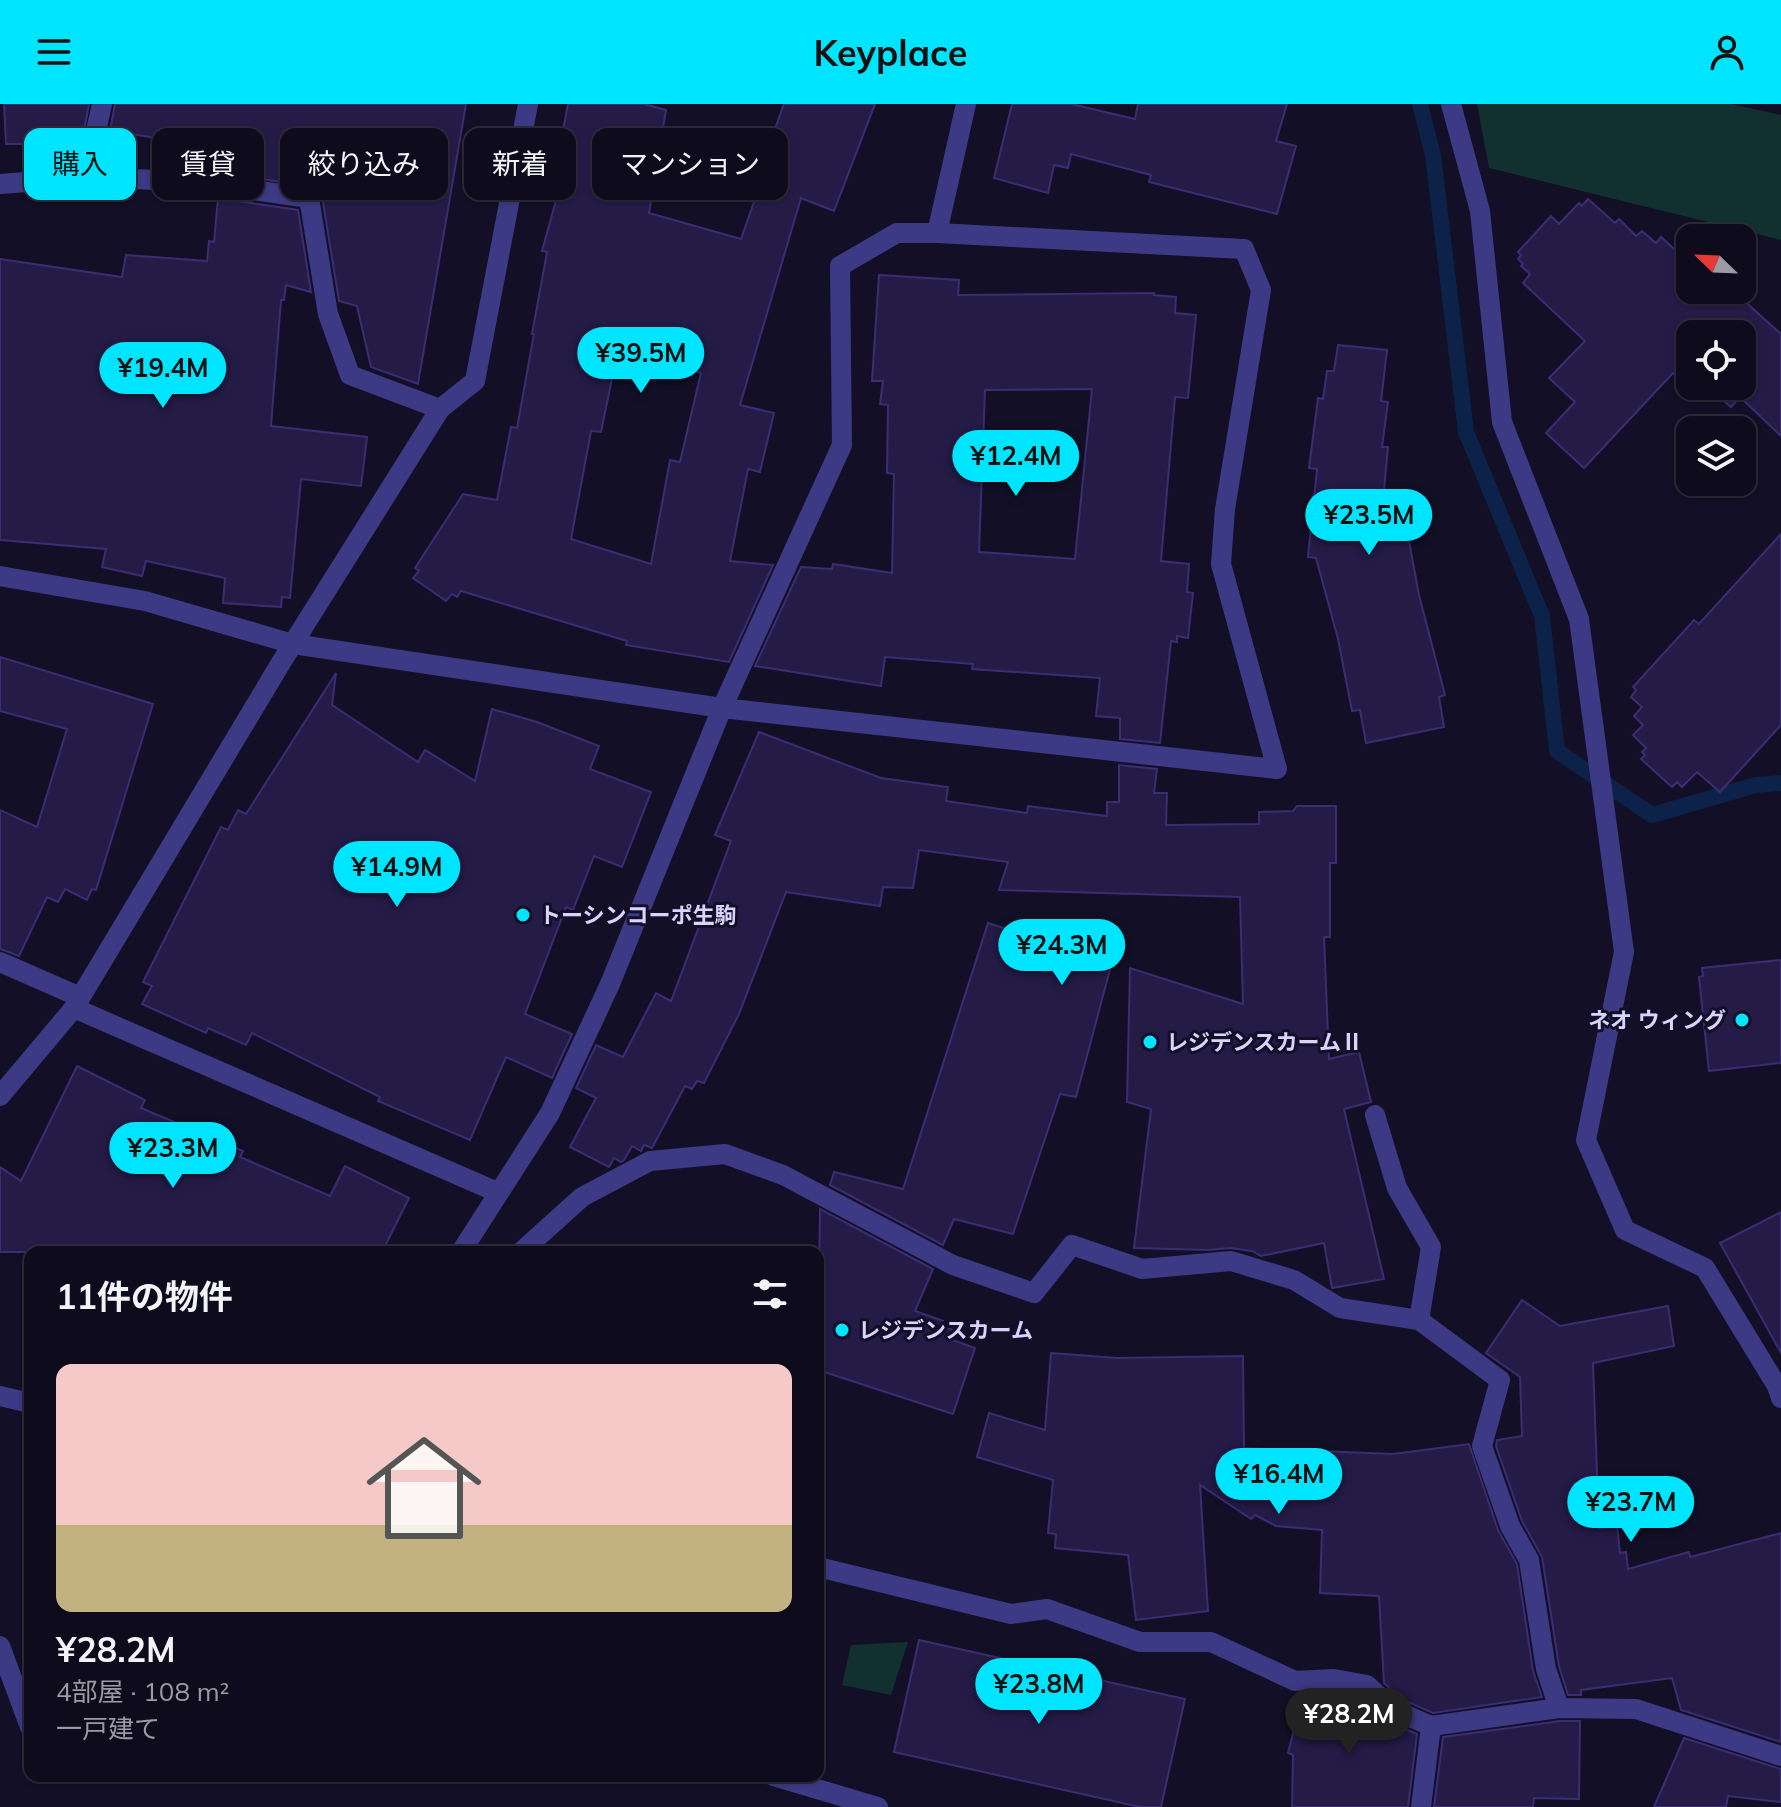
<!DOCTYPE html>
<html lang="ja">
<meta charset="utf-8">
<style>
:root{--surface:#0e0b1c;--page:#1c1929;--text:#f1f3f6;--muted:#9b9ba3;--line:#2e2b3b;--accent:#00e5ff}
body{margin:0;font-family:Mulish,"Noto Sans JP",sans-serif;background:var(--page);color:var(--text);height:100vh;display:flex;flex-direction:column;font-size:30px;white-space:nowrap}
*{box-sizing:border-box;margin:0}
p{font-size:26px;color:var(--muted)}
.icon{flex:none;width:44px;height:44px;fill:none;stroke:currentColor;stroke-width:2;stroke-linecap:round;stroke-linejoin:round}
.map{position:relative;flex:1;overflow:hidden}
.side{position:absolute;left:24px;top:1142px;width:800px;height:536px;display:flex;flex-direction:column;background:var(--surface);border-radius:16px;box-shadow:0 2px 6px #0004,0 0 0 2px var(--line)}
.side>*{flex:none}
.banner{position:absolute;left:24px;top:24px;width:800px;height:72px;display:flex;gap:16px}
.needle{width:52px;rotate:293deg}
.controls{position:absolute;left:1676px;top:120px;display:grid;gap:16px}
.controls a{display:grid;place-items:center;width:80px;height:80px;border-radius:16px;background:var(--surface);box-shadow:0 2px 6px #0004,0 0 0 2px var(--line);font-size:40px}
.price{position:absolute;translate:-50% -68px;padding:0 18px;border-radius:28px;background:var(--accent);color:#111;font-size:26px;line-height:52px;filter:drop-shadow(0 2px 4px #0008)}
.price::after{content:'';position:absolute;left:50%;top:48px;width:24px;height:18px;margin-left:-12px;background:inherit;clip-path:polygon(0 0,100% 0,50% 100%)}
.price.on{background:#222;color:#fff}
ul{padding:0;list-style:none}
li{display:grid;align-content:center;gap:16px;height:424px;padding:0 32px}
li+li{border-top:2px solid var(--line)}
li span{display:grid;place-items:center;height:248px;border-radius:16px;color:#555}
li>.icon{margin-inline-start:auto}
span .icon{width:144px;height:144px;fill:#fffc;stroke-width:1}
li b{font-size:34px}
h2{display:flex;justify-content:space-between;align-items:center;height:96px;padding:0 32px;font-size:34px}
.tag{padding:0 28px;border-radius:16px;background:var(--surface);box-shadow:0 2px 6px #0004,0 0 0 2px var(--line);font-size:28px;line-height:72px}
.tag.on{background:var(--accent);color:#111}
header{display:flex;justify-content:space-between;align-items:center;height:104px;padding:0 32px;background:var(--accent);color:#111;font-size:36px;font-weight:700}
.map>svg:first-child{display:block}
</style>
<header><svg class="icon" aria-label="menu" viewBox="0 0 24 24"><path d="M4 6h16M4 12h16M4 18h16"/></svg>Keyplace<svg class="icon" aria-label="person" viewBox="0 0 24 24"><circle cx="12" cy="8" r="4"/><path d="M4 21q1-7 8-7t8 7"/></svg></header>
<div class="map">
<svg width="1781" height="1703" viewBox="0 0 1781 1703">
<rect width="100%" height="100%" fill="#130f26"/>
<g fill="#12302f">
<polygon points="1477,0 1731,0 1781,11 1781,136 1489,64"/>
<polygon points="908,1538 891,1591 842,1581 851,1541"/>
</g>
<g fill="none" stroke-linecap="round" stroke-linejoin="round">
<polyline stroke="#0c2248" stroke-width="16" points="1420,0 1433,51 1466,328 1542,512 1557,647 1652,711 1756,681 1781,679"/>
</g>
<g fill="#241b47" stroke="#3b2d73" stroke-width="2" fill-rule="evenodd">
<polygon points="4,0 89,0 82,38 74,38 74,47 28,48 28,40 6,40"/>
<polygon points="115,0 466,0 418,280 371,263 357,202 339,197 322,92 317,84 220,68 221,49 190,44 191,40 126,29 126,36 108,37"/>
<path d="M568 0H644L666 6 649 109 741 135 770 52 766 50 784 0H875L834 107 801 94 740 301 774 309 760 368 748 365 730 457 773 461 729 558 626 541 627 537 461 487 457 493 452 490 446 497 413 474 419 467 415 464 463 390 497 396 511 323 517 324 534 230H532L547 148 542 147 555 100 563 43 560 42ZM618 245 701 269 680 358 670 356 651 460 571 435 591 327 601 328Z"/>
<polygon points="1012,0 1071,0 1135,15 1138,0 1287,0 1276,37 1296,42 1277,110 1149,78 1151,71 1071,50 1068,64 1054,61 1048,89 994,74"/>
<polygon points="218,94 298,106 311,188 286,181 284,196 281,196 271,322 367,333 361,382 301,375 290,494 282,493 281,503 223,499 225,474 146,457 142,472 102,463 106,445 0,436 0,155 122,173 126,151 207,157 209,137 214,138"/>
<polygon points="1588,95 1615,119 1619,115 1636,132 1642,127 1656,139 1661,133 1683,153 1689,147 1690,186 1732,186 1781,230 1781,332 1740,293 1731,303 1707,282 1742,282 1742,230 1690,230 1690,277 1686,281 1673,269 1584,364 1546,329 1575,298 1549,274 1585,237 1523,179 1530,170 1521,162 1523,160 1518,155 1521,151 1518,148 1551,112 1559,120 1579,99 1582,102"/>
<path d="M879 171 959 176 958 191 1154 189V191L1176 193 1175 209 1196 211 1188 294 1175 293 1161 457 1189 460 1187 488 1193 489 1188 534 1177 532V538L1171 537 1160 639 1120 635V614L1096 612 1100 574 972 565 973 560 885 553 881 582 755 562 801 463 832 465 833 460 892 469 894 370 887 369 888 301 880 300 883 277H872ZM1092 285 1075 455 979 448 985 286Z"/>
<polygon points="1338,241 1387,246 1381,297 1388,298 1382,343 1388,343 1384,386 1393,387 1390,415 1404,410 1419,491 1445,591 1439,593 1444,623 1366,639 1360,606 1352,607 1338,535 1316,454 1308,453 1317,365 1309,364 1318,294 1323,295 1327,267 1334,267"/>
<polygon points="1781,430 1781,621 1720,688 1697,668 1682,683 1677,678 1672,683 1641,655 1645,651 1642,648 1646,644 1633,631 1643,621 1634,612 1642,603 1631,593 1636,586 1633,583 1694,516 1699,520"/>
<polygon points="0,553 153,600 96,786 92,785 87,796 65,785 58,798 47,793 19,852 0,845 0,706 37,723 67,625 0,607"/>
<polygon points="336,569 332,601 418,658 425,646 475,677 492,605 537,618 599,642 590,665 651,688 622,763 594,752 573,806 566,803 525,910 572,930 552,974 506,953 470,1036 378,997 380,993 252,929 246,941 208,924 206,929 142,900 152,882 143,878 221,723 228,726 238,706 246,710"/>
<polygon points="759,628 881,674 948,683 946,697 1027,709 1028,702 1107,712 1107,698 1119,698 1119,661 1157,665 1154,689 1167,689 1166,721 1259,720 1259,708 1293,707 1297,702 1336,702 1336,759 1330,759 1330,833 1324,833 1329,955 1359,948 1371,998 1344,1005 1384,1175 1332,1184 1324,1139 1261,1152 1252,1147 1230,1144 1208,1146 1134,1144 1151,1005 1127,998 1130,864 1243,900 1240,793 999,786 1008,758 919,746 913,784 883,783 880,802 786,788 739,910 704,979 697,977 692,985 685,982 652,1044 644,1041 641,1047 632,1042 624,1056 621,1058 614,1054 609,1063 570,1043 596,994 576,984 596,941 623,953 656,889 671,897 731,737 715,731"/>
<polygon points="988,819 1112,858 1076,993 1060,990 1013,1130 954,1115 943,1141 830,1081 834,1068 903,1085"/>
<polygon points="1781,856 1781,959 1709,967 1699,873 1703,872 1702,864"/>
<polygon points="77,962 145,996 141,1004 243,1047 240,1053 330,1092 345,1062 409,1094 382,1148 0,1148 0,1063 21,1077"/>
<polygon points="820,1105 933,1165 915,1207 943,1217 942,1222 953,1226 950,1235 975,1244 953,1310 818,1266"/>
<polygon points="1781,1108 1781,1249 1720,1139"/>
<polygon points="1522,1196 1560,1222 1668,1202 1674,1242 1593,1259 1599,1424 1617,1421 1620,1449 1626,1448 1628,1465 1689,1448 1690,1453 1781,1429 1781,1638 1681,1606 1672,1574 1581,1586 1581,1591 1568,1591 1559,1562 1542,1453 1522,1417 1496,1342 1497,1336 1522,1332 1520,1273 1486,1249"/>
<polygon points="1051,1249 1117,1254 1243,1252 1244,1344 1393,1350 1469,1340 1498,1426 1517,1460 1533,1567 1542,1593 1433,1609 1401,1595 1384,1579 1379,1492 1320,1489 1322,1426 1276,1422 1255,1411 1251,1415 1200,1381 1208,1507 1136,1516 1128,1451 1055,1444 1056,1430 1048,1429 1053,1376 977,1353 989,1309 1045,1326"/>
<polygon points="919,1536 1185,1595 1161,1703 1140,1703 894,1648"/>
<polygon points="1331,1588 1365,1597 1388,1618 1417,1630 1408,1703 1292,1703 1293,1651 1288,1649 1301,1599 1321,1589"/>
<polygon points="1560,1617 1580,1617 1579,1695 1534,1694 1533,1703 1434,1703 1443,1633"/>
<polygon points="1684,1634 1781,1665 1781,1698 1728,1692 1726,1703 1654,1703"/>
</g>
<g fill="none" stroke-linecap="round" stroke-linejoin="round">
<g stroke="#3d3a85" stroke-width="20">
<polyline points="1451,0 1480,107 1502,318 1579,515 1624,848 1586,1036 1625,1126 1705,1164 1777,1282 1781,1294"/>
<polyline points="92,73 96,27 102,0"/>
<polyline points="0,80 92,73 196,78 309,94 328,210 350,271 440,305"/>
<polyline points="937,129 966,0"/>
<polyline points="0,472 145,497 293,540 722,604 1277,665 1221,460 1225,405 1261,186 1244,145 937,129 897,129 840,162 842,341 722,604 610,880 550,1009 461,1148"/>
<polyline points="0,858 80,893"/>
<polyline points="74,904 497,1088"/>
<polyline points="0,992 74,904 282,557 440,305 475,277 528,0"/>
<polyline points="1375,1011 1397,1084 1431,1143 1419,1216"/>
<polyline points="521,1148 582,1093 650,1057 725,1050 783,1071 953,1161 1034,1189 1072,1141 1142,1165 1231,1157 1294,1176 1340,1204 1419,1216 1500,1276 1482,1342 1510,1422 1529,1456 1546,1565 1559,1604"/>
<polyline points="0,1292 30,1299"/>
<polyline points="818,1463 1011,1510 1047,1505 1140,1538 1211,1538 1295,1577 1334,1575 1367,1581 1394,1606 1431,1622 1421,1703"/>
<polyline points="0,1542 30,1623"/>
<polyline points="1431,1622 1559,1604 1636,1605 1781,1652"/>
<polyline points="773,1672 878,1703"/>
</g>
</g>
<g fill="#00e5ff" stroke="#130f26" stroke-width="3">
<circle cx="523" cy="811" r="8"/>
<circle cx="1742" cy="916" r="8"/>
<circle cx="1150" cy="938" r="8"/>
<circle cx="842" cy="1226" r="8"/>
</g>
<g text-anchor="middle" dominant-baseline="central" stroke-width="6" stroke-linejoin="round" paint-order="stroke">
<g font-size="22" font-weight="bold" fill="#d9d4ff" stroke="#130f26" text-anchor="start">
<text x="539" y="811">トーシンコーポ生駒</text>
<text x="1726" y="916" text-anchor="end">ネオ ウィング</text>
<text x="1166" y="938">レジデンスカームⅡ</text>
<text x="858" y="1226">レジデンスカーム</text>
</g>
</g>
</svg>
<div class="controls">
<a><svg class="needle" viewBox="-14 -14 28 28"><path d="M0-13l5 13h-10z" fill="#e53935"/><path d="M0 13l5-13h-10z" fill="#9b9ba3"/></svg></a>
<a><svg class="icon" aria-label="locate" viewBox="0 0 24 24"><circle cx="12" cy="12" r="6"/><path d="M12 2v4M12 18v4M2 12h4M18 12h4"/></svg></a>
<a><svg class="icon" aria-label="layers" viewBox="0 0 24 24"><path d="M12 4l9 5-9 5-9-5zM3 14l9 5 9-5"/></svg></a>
</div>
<b class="price" style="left:641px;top:291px">¥39.5M</b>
<b class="price" style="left:163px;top:306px">¥19.4M</b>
<b class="price" style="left:1016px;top:394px">¥12.4M</b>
<b class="price" style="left:1369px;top:453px">¥23.5M</b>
<b class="price" style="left:397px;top:805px">¥14.9M</b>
<b class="price" style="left:1062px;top:883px">¥24.3M</b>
<b class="price" style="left:173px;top:1086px">¥23.3M</b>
<b class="price" style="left:1279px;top:1412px">¥16.4M</b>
<b class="price" style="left:1631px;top:1440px">¥23.7M</b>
<b class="price" style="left:1039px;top:1622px">¥23.8M</b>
<b class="price on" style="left:1349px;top:1652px">¥28.2M</b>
<div class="banner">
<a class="tag on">購入</a>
<a class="tag">賃貸</a>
<a class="tag">絞り込み</a>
<a class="tag">新着</a>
<a class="tag">マンション</a>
</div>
<section class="side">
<h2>11件の物件<svg class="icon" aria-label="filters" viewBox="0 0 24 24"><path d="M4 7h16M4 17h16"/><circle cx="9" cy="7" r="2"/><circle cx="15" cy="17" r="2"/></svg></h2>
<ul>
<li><span style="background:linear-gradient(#f6c9c9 65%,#c2b280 0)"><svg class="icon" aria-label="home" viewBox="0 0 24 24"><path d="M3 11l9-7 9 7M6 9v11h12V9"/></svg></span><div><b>¥28.2M</b><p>4部屋 · 108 m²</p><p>一戸建て</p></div></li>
</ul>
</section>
</div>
